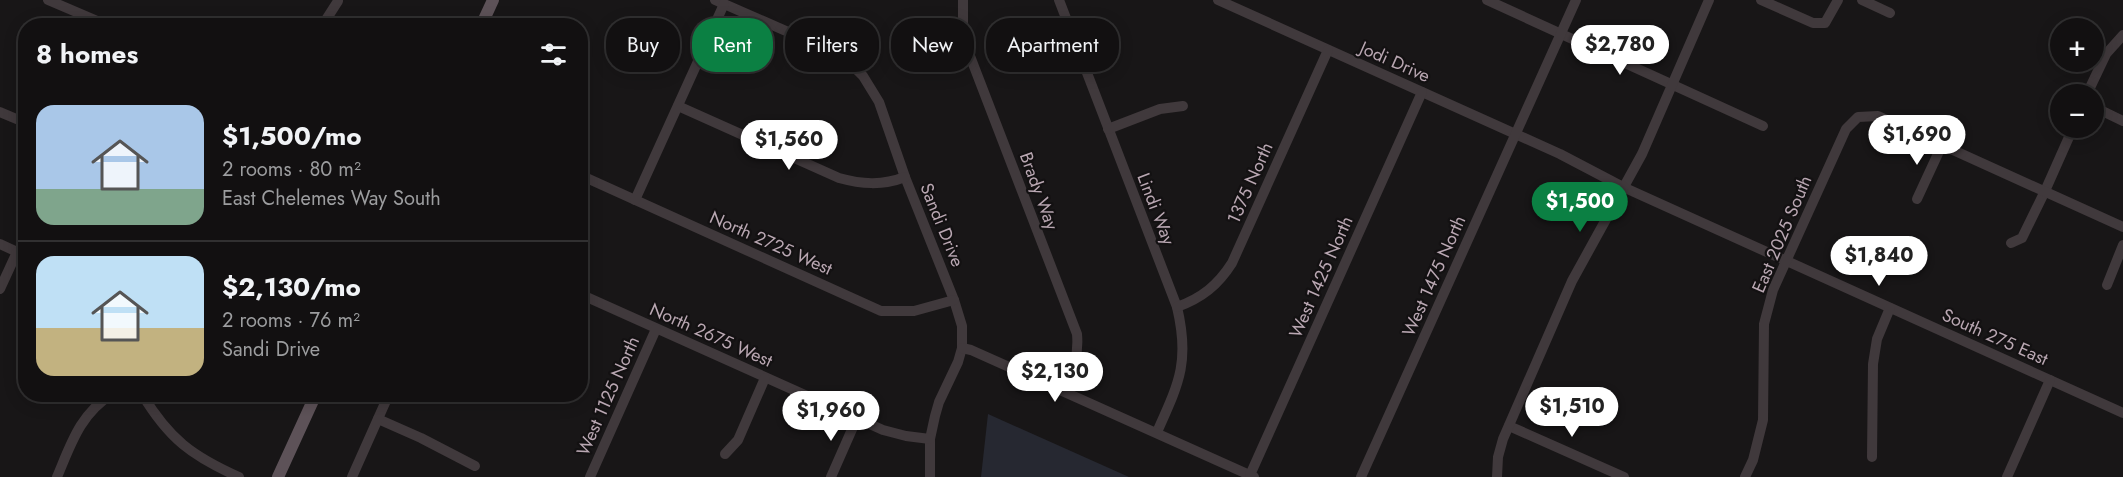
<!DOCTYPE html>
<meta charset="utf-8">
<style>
:root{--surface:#121011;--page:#1b191a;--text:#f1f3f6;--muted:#9c9d9f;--line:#313031;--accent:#0b8043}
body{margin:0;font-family:Jost,sans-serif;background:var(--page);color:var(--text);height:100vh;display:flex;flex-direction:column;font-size:22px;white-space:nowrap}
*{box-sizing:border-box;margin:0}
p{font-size:20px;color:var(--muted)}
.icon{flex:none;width:33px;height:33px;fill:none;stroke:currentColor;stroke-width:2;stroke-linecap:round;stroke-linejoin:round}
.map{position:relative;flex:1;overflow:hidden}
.panel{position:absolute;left:18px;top:18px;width:570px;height:384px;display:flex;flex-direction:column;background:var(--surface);border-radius:24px;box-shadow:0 3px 15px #0003,0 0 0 2px var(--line)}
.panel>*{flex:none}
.hud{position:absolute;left:606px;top:18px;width:570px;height:54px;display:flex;gap:12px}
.tools{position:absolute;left:2050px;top:18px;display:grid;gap:12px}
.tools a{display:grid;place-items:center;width:54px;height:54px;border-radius:50%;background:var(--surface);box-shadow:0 3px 15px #0003,0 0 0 2px var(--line);font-size:30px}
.price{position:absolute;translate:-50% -51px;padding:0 14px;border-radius:21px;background:#fff;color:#222;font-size:20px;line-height:39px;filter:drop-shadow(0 2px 3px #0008)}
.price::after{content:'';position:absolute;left:50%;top:36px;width:18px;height:14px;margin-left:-9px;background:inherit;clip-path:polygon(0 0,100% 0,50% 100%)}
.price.current{background:var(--accent);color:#fff}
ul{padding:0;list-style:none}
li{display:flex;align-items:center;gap:18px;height:150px;padding:0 18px}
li+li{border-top:2px solid var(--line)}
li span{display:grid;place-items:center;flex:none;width:168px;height:120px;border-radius:18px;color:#555}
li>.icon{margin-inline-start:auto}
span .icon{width:72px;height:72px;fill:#fffc;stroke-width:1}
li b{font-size:26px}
h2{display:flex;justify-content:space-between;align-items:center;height:72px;padding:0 18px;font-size:26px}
.pill{padding:0 21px;border-radius:24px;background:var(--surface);box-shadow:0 3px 15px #0003,0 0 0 2px var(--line);font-size:21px;line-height:54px}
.pill.current{background:var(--accent);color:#fff}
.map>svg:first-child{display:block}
</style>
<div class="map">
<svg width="2123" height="477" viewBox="0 0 2123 477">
<rect width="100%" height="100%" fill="#181617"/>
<polygon fill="#262831" points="988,414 1129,477 981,477"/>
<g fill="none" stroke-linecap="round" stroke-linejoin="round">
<g stroke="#40393c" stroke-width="10">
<polyline points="48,0 109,26"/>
<polyline points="715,0 827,49 849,62 863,76 879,102 905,177 954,300 962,326 962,348 958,362 939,402 935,416 930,439 930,477"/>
<path d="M963 0V28L970 56 1077 334C1079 356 1073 372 1064 391"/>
<path d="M1059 0 1177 307C1190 362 1179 383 1157 432"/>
<polyline points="1218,0 1560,154 1623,187 2123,413"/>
<polyline points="1487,0 1763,126"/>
<polyline points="1761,0 1813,23 1825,23 1838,0"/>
<polyline points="1862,0 1890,13"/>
<polyline points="322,26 338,1"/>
<polyline points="2087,94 2106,54 2123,35"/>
<path d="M678 106 839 178C861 184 882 186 905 177"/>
<polyline points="2094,107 2123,121"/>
<polyline points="0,112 26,123"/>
<polyline points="1108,129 1160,109 1183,106"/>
<polyline points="580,175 881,311 914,311 954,300"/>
<polyline points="1917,199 1942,145"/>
<polyline points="635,200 724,4"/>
<polyline points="2011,243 2022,238 2045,191 2073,128"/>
<polyline points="0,244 26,256"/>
<polyline points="2107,285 2123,245"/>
<polyline points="0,289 17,252"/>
<polyline points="580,294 883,430 906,436 930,439"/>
<path d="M1177 307C1202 298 1218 285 1232 263L1328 50"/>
<polyline points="962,348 971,350 1254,477"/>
<path d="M142 394C169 439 192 456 239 477"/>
<polyline points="378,419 421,438 475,466"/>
<polyline points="1509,426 1624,477"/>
<polyline points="725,454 738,440 765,378"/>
<polyline points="1872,457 1873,364 1877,339 1890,308"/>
<polyline points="1250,475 1422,92"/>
<path d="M57 477C71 444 80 414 112 394"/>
<polyline points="352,477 389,394"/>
<polyline points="590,477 656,329"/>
<polyline points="831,477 857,418"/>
<polyline points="1361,477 1576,0"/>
<polyline points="1497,477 1498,457 1503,439 1572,281 1642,154 1709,0"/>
<polyline points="1745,477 1753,460 1763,420 1764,324 1773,290 1846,129 1858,117 1878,116 2123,227"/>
<polyline points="2007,477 2050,380"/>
</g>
<g stroke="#5d5258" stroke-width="12">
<polyline points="481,26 493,0"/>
<polyline points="278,477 316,394"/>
</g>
</g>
<g text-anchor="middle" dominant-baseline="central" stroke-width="4.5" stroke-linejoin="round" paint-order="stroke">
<g font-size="18" fill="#b9a7b2" stroke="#131112">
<text transform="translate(1395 62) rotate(24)">Jodi Drive</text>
<text transform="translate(1250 183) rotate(-66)">1375 North</text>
<text transform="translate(1039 191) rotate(70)">Brady Way</text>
<text transform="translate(1156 209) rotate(69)">Lindi Way</text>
<text transform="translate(942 225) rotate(68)">Sandi Drive</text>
<text transform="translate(1782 234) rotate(-67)">East 2025 South</text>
<text transform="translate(771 243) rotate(24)">North 2725 West</text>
<text transform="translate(1434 276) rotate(-66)">West 1475 North</text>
<text transform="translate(1321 277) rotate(-66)">West 1425 North</text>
<text transform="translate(711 335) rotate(24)">North 2675 West</text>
<text transform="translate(1995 337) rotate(24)">South 275 East</text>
<text transform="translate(608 396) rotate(-66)">West 1125 North</text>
</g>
</g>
</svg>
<div class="tools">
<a>+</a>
<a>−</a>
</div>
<b class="price" style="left:1620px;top:76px">$2,780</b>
<b class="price" style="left:1917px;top:166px">$1,690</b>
<b class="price" style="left:789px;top:171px">$1,560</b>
<b class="price current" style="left:1580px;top:233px">$1,500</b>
<b class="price" style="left:1879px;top:287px">$1,840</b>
<b class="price" style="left:1055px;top:403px">$2,130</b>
<b class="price" style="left:1572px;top:438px">$1,510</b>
<b class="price" style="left:831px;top:442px">$1,960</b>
<div class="hud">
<a class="pill">Buy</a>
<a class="pill current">Rent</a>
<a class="pill">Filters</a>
<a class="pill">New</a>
<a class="pill">Apartment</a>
</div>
<section class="panel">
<h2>8 homes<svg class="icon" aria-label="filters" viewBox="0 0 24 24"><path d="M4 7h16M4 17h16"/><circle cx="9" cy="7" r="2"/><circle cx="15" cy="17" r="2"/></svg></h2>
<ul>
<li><span style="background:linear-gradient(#a9c7e8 70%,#7fa58c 0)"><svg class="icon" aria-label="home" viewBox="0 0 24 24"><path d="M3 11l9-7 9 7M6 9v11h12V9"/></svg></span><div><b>$1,500/mo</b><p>2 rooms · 80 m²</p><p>East Chelemes Way South</p></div></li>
<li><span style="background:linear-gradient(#bfe0f5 60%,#c2b280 0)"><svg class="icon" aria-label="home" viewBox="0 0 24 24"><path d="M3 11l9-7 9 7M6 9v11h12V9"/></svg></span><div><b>$2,130/mo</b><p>2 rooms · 76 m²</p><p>Sandi Drive</p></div></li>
</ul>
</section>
</div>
